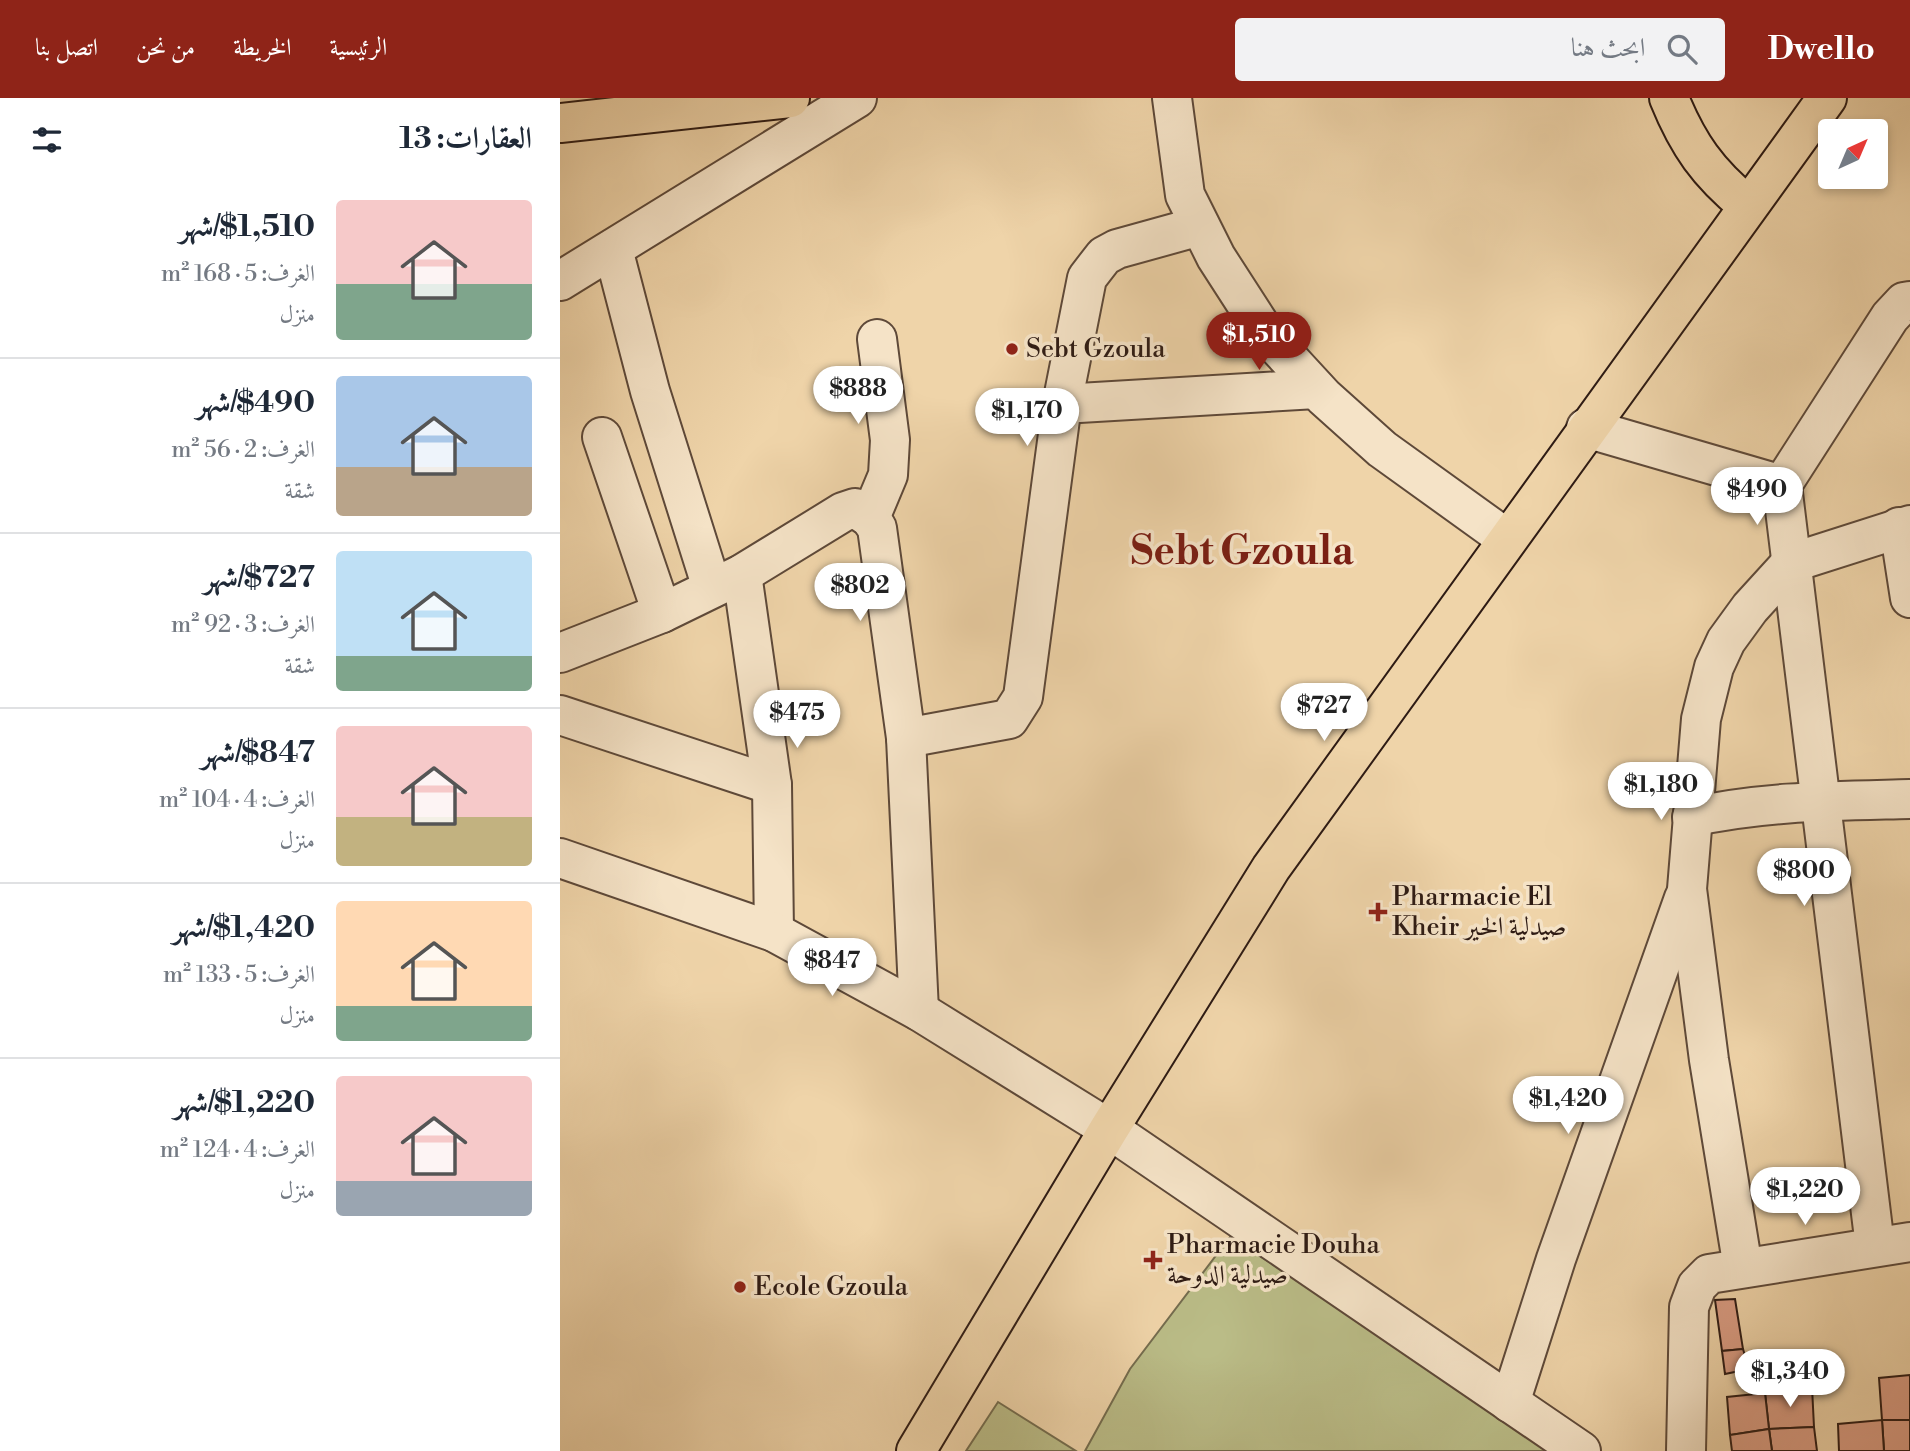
<!DOCTYPE html>
<html lang="ar">
<meta charset="utf-8">
<style>
:root{--surface:#fff;--page:#f2f2f3;--text:#1f2937;--muted:#747a83;--line:#e0e1e3;--accent:#8f2418}
body{margin:0;font-family:"Libre Bodoni",Amiri,serif;background:var(--page);color:var(--text);direction:rtl;height:100vh;display:flex;flex-direction:column;font-size:26px;white-space:nowrap}
*{box-sizing:border-box;margin:0}
p{font-size:23px;color:var(--muted)}
.icon{flex:none;width:38px;height:38px;fill:none;stroke:currentColor;stroke-width:2;stroke-linecap:round;stroke-linejoin:round}
.map{position:relative;flex:1;overflow:hidden;direction:ltr}
.side{display:flex;flex-direction:column;background:var(--surface);width:560px}
.side>*{flex:none}
.needle{width:46px;rotate:44deg}
.buttons{position:absolute;left:1258px;top:21px;display:grid;gap:14px}
.buttons a{display:grid;place-items:center;width:70px;height:70px;border-radius:7px;background:var(--surface);box-shadow:0 4px 10px #0003;font-size:35px}
.price{position:absolute;translate:-50% -60px;padding:0 16px;border-radius:24px;background:#fff;color:#222;font-size:23px;line-height:46px;filter:drop-shadow(0 2px 4px #0008)}
.price::after{content:'';position:absolute;left:50%;top:42px;width:21px;height:16px;margin-left:-10px;background:inherit;clip-path:polygon(0 0,100% 0,50% 100%)}
.price.active{background:var(--accent);color:#fff}
ul{padding:0;list-style:none}
li{display:flex;align-items:center;gap:21px;height:175px;padding:0 28px}
li+li{border-top:2px solid var(--line)}
li span{display:grid;place-items:center;flex:none;width:196px;height:140px;border-radius:7px;color:#555}
li>.icon{margin-inline-start:auto}
span .icon{width:84px;height:84px;fill:#fffc;stroke-width:1}
li b{font-size:30px}
h2{display:flex;justify-content:space-between;align-items:center;height:84px;padding:0 28px;font-size:30px}
header{display:flex;align-items:center;gap:42px;box-sizing:border-box;height:98px;padding:0 35px;background:var(--accent);color:#fff}
header strong{font-size:33px}
nav{display:flex;gap:38px;margin-inline-start:auto;font-size:24px}
.search{width:490px;height:63px;background:var(--page);display:flex;align-items:center;gap:18px;box-sizing:border-box;padding:0 24px;border-radius:7px;color:var(--muted);font-size:26px}
main{display:flex;flex:1;min-height:0}
.map>svg:first-child{display:block}
</style>
<header>
<strong>Dwello</strong>
<div class="search"><svg class="icon" aria-label="search" viewBox="0 0 24 24"><circle cx="10" cy="10" r="6"/><path d="M15 15l6 6"/></svg>ابحث هنا</div>
<nav><a>الرئيسية</a><a>الخريطة</a><a>من نحن</a><a>اتصل بنا</a></nav>
</header>
<main>
<div class="map">
<svg width="1350" height="1353" viewBox="0 0 1350 1353">
<rect width="100%" height="100%" fill="#efd4a9"/>
<filter id="stains"><feTurbulence type="fractalNoise" baseFrequency=".00286" numOctaves="4"/><feColorMatrix values="0 0 0 0 .2 0 0 0 0 .09 0 0 0 0 .02 0 0 0 .5 -.17"/></filter>
<radialGradient id="worn" r=".72"><stop offset=".6" stop-color="#630" stop-opacity="0"/><stop offset="1" stop-color="#630" stop-opacity=".3"/></radialGradient>
<g fill="#babc87" stroke="#746c4e" stroke-width="2">
<polygon points="670,1139 1005,1353 525,1353 570,1271"/>
<polygon points="438,1304 516,1353 406,1353"/>
</g>
<g fill="#da9c83" stroke="#2e1b14" stroke-width="2">
<polygon points="1175,1201 1183,1251 1162,1253 1155,1202"/>
<polygon points="1183,1251 1189,1271 1165,1276 1162,1253"/>
<polygon points="1350,1277 1350,1322 1322,1322 1319,1280"/>
<polygon points="1252,1289 1254,1329 1209,1331 1205,1295"/>
<polygon points="1205,1295 1209,1331 1170,1337 1167,1299"/>
<polygon points="1322,1322 1350,1322 1350,1353 1324,1353"/>
<polygon points="1322,1322 1324,1353 1279,1353 1278,1326"/>
<polygon points="1254,1329 1257,1353 1212,1353 1209,1331"/>
<polygon points="1209,1331 1212,1353 1172,1353 1170,1337"/>
</g>
<g fill="none" stroke-linecap="round" stroke-linejoin="round">
<g stroke="#5e4939" stroke-width="42">
<g id="minor">
<polyline points="612,0 625,97 656,159 705,235 764,299 822,351 947,441"/>
<polyline points="53,151 90,293 152,490"/>
<polyline points="0,183 297,0"/>
<polyline points="502,306 756,291"/>
<polyline points="1026,330 1222,387 1330,219 1344,204 1350,203"/>
<polyline points="42,339 102,515"/>
<polyline points="1222,387 1315,1148"/>
<polyline points="310,420 328,377 330,342 317,241"/>
<polyline points="1339,429 1350,500"/>
<polyline points="182,476 212,687 214,834"/>
<polyline points="0,555 102,515 182,476 283,414 295,410 310,420 317,430 346,640 359,913"/>
<polyline points="0,617 212,687"/>
<polyline points="346,640 449,621 463,599 502,306 527,180 544,158 557,151 640,128"/>
<path d="M1132 719C1203 703 1277 703 1350 701"/>
<polyline points="0,760 214,834 359,913 549,1031 1021,1353"/>
<polyline points="1183,1170 1149,962 1127,791 1141,621 1154,569 1166,543 1190,510 1231,465 1350,427"/>
<polyline points="950,1305 996,1161 1124,800"/>
<polyline points="1126,1353 1129,1209 1137,1188 1149,1176 1350,1144"/>
</g>
</g>
<g stroke="#2e1b14" stroke-width="42">
<g id="major">
<path d="M1109 0C1128 47 1148 75 1187 107"/>
<polyline points="0,25 230,0"/>
<polyline points="356,1353 549,1031 711,770 1267,0"/>
</g>
</g>
<use href="#minor" stroke="#f5e3c7" stroke-width="38"/>
<use href="#major" stroke="#efd4a9" stroke-width="38"/>
</g>
<g fill="#8f2418" stroke="#f5e3c7" stroke-width="2.5">
<circle cx="452" cy="251" r="7"/>
<path d="M814.5 803.5h7v7h7v7h-7v7h-7v-7h-7v-7h7z"/>
<path d="M589.5 1151.5h7v7h7v7h-7v7h-7v-7h-7v-7h7z"/>
<circle cx="180" cy="1189" r="7"/>
</g>
<g text-anchor="middle" dominant-baseline="central" stroke-width="7" stroke-linejoin="round" paint-order="stroke">
<g font-size="26" fill="#2e1b14" stroke="#f5e3c7" text-anchor="start">
<text x="466" y="251">Sebt Gzoula</text>
<text x="832" y="799">Pharmacie El<tspan x="832" dy="30">Kheir صيدلية الخير</tspan></text>
<text x="607" y="1147">Pharmacie Douha<tspan x="607" dy="30">صيدلية الدوحة</tspan></text>
<text x="194" y="1189">Ecole Gzoula</text>
</g>
<g font-size="40" font-weight="bold" fill="#7a1f14" stroke="#f5e3c7">
<text x="682" y="454">Sebt Gzoula</text>
</g>
</g>
<rect width="100%" height="100%" filter="url(#stains)"/>
<rect width="100%" height="100%" fill="url(#worn)"/>
</svg>
<div class="buttons">
<a><svg class="needle" viewBox="-14 -14 28 28"><path d="M0-13l5 13h-10z" fill="#e53935"/><path d="M0 13l5-13h-10z" fill="#747a83"/></svg></a>
</div>
<b class="price active" style="left:699px;top:274px">$1,510</b>
<b class="price" style="left:298px;top:328px">$888</b>
<b class="price" style="left:467px;top:350px">$1,170</b>
<b class="price" style="left:1197px;top:429px">$490</b>
<b class="price" style="left:300px;top:525px">$802</b>
<b class="price" style="left:764px;top:645px">$727</b>
<b class="price" style="left:237px;top:652px">$475</b>
<b class="price" style="left:1101px;top:724px">$1,180</b>
<b class="price" style="left:1244px;top:810px">$800</b>
<b class="price" style="left:272px;top:900px">$847</b>
<b class="price" style="left:1008px;top:1038px">$1,420</b>
<b class="price" style="left:1245px;top:1129px">$1,220</b>
<b class="price" style="left:1230px;top:1311px">$1,340</b>
</div>
<section class="side">
<h2>العقارات: 13<svg class="icon" aria-label="filters" viewBox="0 0 24 24"><path d="M4 7h16M4 17h16"/><circle cx="9" cy="7" r="2"/><circle cx="15" cy="17" r="2"/></svg></h2>
<ul>
<li><span style="background:linear-gradient(#f6c9c9 60%,#7fa58c 0)"><svg class="icon" aria-label="home" viewBox="0 0 24 24"><path d="M3 11l9-7 9 7M6 9v11h12V9"/></svg></span><div><b>$1,510/شهر</b><p>الغرف: 5 · 168 m²</p><p>منزل</p></div></li>
<li><span style="background:linear-gradient(#a9c7e8 65%,#b9a48a 0)"><svg class="icon" aria-label="home" viewBox="0 0 24 24"><path d="M3 11l9-7 9 7M6 9v11h12V9"/></svg></span><div><b>$490/شهر</b><p>الغرف: 2 · 56 m²</p><p>شقة</p></div></li>
<li><span style="background:linear-gradient(#bfe0f5 75%,#7fa58c 0)"><svg class="icon" aria-label="home" viewBox="0 0 24 24"><path d="M3 11l9-7 9 7M6 9v11h12V9"/></svg></span><div><b>$727/شهر</b><p>الغرف: 3 · 92 m²</p><p>شقة</p></div></li>
<li><span style="background:linear-gradient(#f6c9c9 65%,#c2b280 0)"><svg class="icon" aria-label="home" viewBox="0 0 24 24"><path d="M3 11l9-7 9 7M6 9v11h12V9"/></svg></span><div><b>$847/شهر</b><p>الغرف: 4 · 104 m²</p><p>منزل</p></div></li>
<li><span style="background:linear-gradient(#ffd9b3 75%,#7fa58c 0)"><svg class="icon" aria-label="home" viewBox="0 0 24 24"><path d="M3 11l9-7 9 7M6 9v11h12V9"/></svg></span><div><b>$1,420/شهر</b><p>الغرف: 5 · 133 m²</p><p>منزل</p></div></li>
<li><span style="background:linear-gradient(#f6c9c9 75%,#9aa5b1 0)"><svg class="icon" aria-label="home" viewBox="0 0 24 24"><path d="M3 11l9-7 9 7M6 9v11h12V9"/></svg></span><div><b>$1,220/شهر</b><p>الغرف: 4 · 124 m²</p><p>منزل</p></div></li>
</ul>
</section>
</main>
